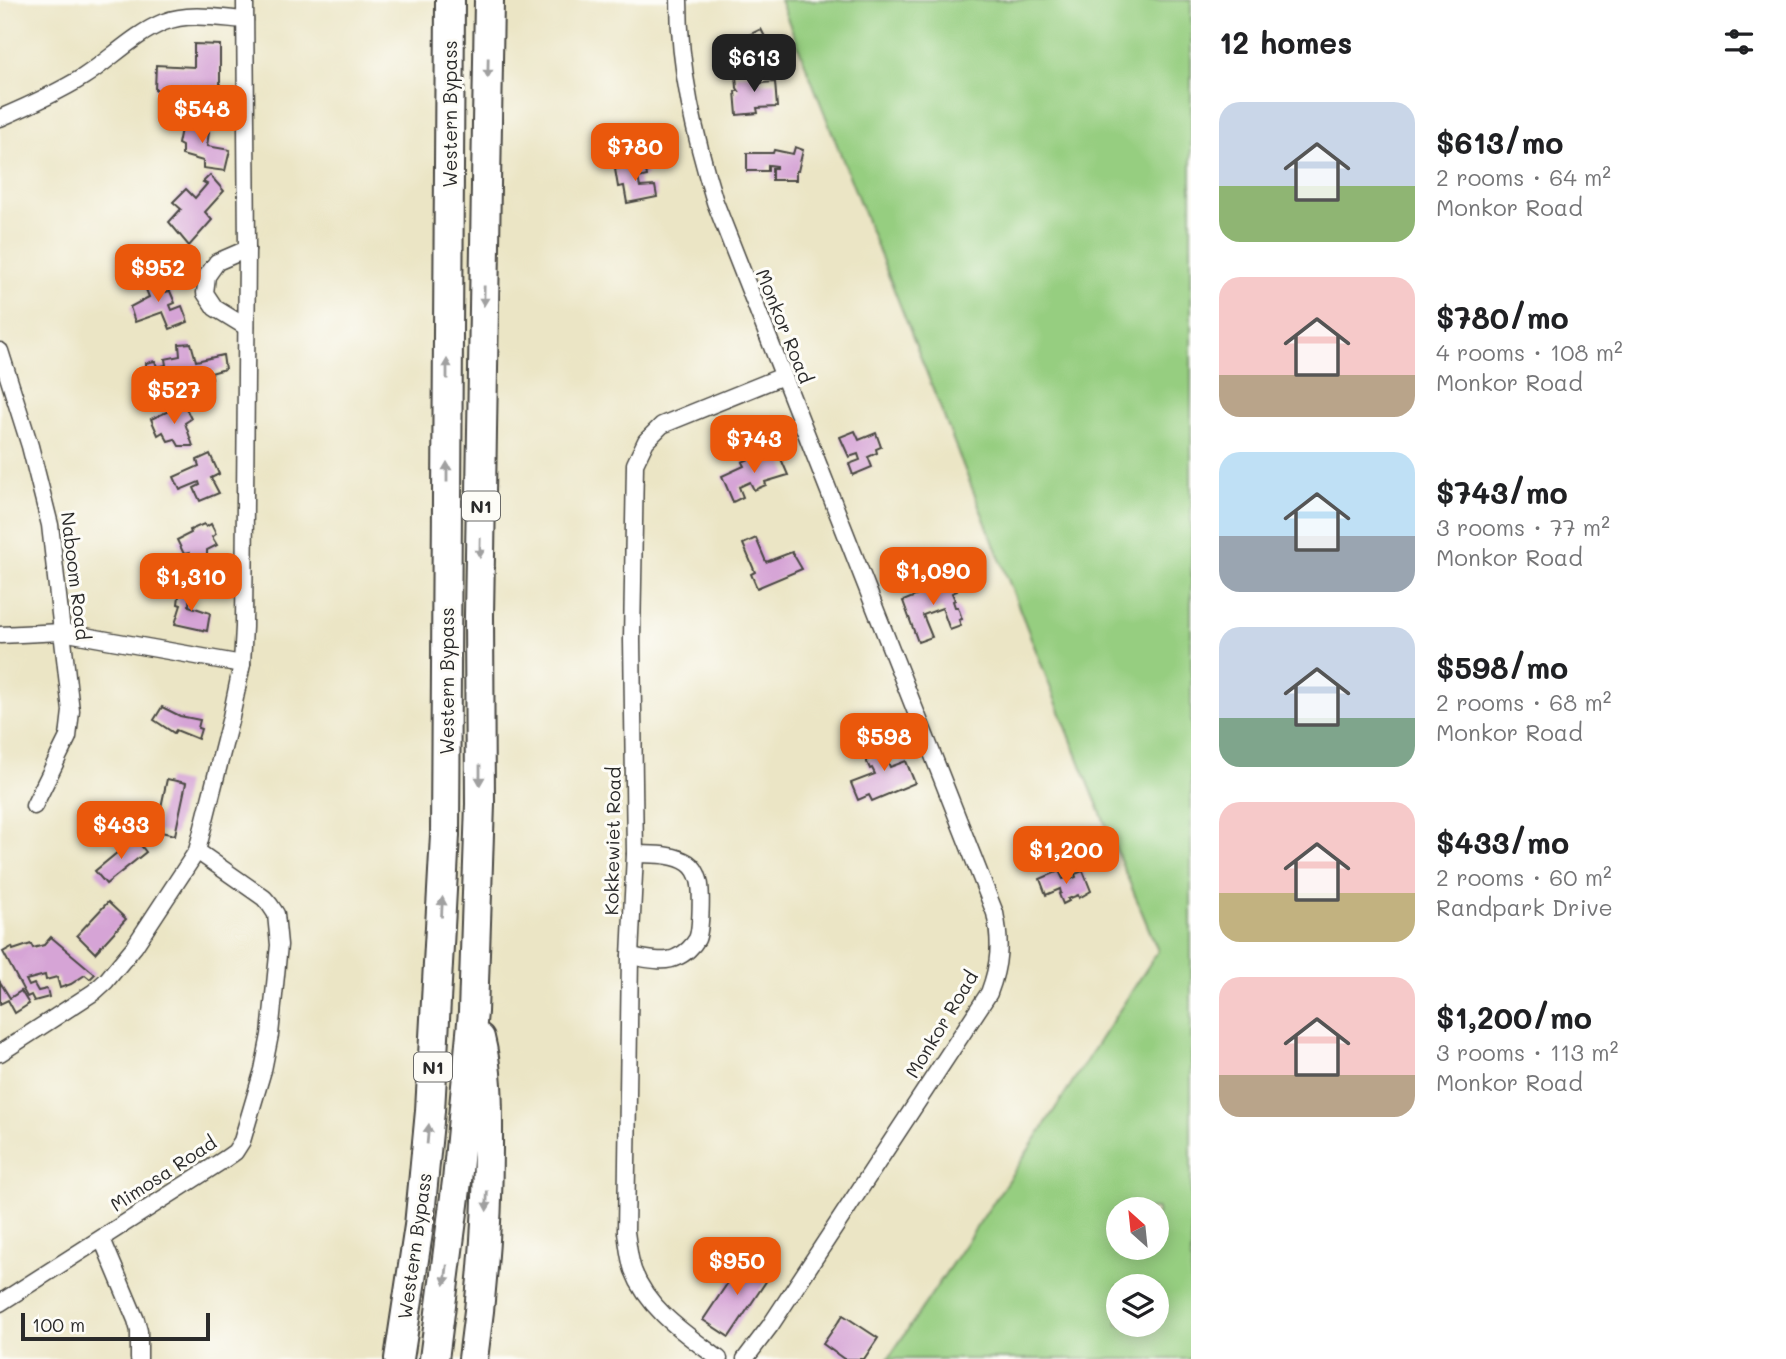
<!DOCTYPE html>
<meta charset="utf-8">
<style>
:root{--surface:#fff;--page:#f6f6f6;--text:#202124;--muted:#757577;--accent:#ea580c}
body{margin:0;font-family:Mali,sans-serif;background:var(--page);color:var(--text);height:100vh;display:flex;flex-direction:column;font-size:26px;white-space:nowrap}
*{box-sizing:border-box;margin:0}
p{font-size:23px;color:var(--muted)}
.icon{flex:none;width:38px;height:38px;fill:none;stroke:currentColor;stroke-width:2;stroke-linecap:round;stroke-linejoin:round}
.map{position:relative;flex:1;overflow:hidden}
.panel{display:flex;flex-direction:column;background:var(--surface);width:595px}
.panel>*{flex:none}
.needle{width:46px;rotate:333deg}
.buttons{position:absolute;left:1106px;top:1197px;display:grid;gap:14px}
.buttons a{display:grid;place-items:center;width:63px;height:63px;border-radius:50%;background:var(--surface);box-shadow:0 4px 18px #0003;font-size:35px}
.scale{position:absolute;left:21px;bottom:18px;width:189px;box-sizing:border-box;padding-left:7px;border:4px solid #2b2b2b;border-top:0;font-size:19px;line-height:24px;white-space:nowrap;color:#2b2b2b;-webkit-text-stroke:5px #fdfcf7;paint-order:stroke}
.price{position:absolute;translate:-50% -60px;padding:0 16px;border-radius:14px;background:var(--accent);color:#fff;font-size:23px;line-height:46px;filter:drop-shadow(0 2px 4px #0008)}
.price::after{content:'';position:absolute;left:50%;top:42px;width:21px;height:16px;margin-left:-10px;background:inherit;clip-path:polygon(0 0,100% 0,50% 100%)}
.price.active{background:#222;color:#fff}
ul{padding:0;list-style:none}
li{display:flex;align-items:center;gap:21px;height:175px;padding:0 28px}
li span{display:grid;place-items:center;flex:none;width:196px;height:140px;border-radius:21px;color:#555}
li>.icon{margin-inline-start:auto}
span .icon{width:84px;height:84px;fill:#fffc;stroke-width:1}
li b{font-size:30px}
h2{display:flex;justify-content:space-between;align-items:center;height:84px;padding:0 28px;font-size:30px}
main{display:flex;flex:1;min-height:0}
.map>svg:first-child{display:block}
</style>
<main>
<div class="map">
<svg width="1191" height="1359" viewBox="0 0 1191 1359">
<rect width="100%" height="100%" fill="#fdfcf7"/>
<filter id="ink" filterUnits="userSpaceOnUse"><feTurbulence type="fractalNoise" baseFrequency=".0143" numOctaves="2"/><feDisplacementMap in="SourceGraphic" scale="14" xChannelSelector="R" yChannelSelector="G"/><feConvolveMatrix kernelMatrix="1 2 1 2 8 2 1 2 1" color-interpolation-filters="sRGB"/></filter>
<filter id="wash" filterUnits="userSpaceOnUse"><feTurbulence type="fractalNoise" baseFrequency=".00686" numOctaves="4" result="noise"/><feDisplacementMap in="SourceGraphic" scale="28" xChannelSelector="R" yChannelSelector="G"/><feGaussianBlur stdDeviation="1.57" result="paint"/><feColorMatrix in="noise" values="0 0 0 0 0 0 0 0 0 0 0 0 0 0 0 0 0 1.4 0 .05"/><feComposite in="paint" operator="in"/></filter>
<g filter="url(#wash)">
<rect width="100%" height="100%" fill="#ebe5c5"/>
<path fill="#96ce80" stroke="#607c56" stroke-width="2" fill-rule="evenodd" d="M780 0H1191V1359H888L1025 1155 1158 951 1081 765ZM1118 1209H1157V1248H1118ZM1118 1286H1157V1325H1118Z"/>
<g id="blocks">
<g fill="#d6a4d6">
<polygon points="761,29 767,41 764,42 766,45 772,43 778,55 764,62 763,60 758,62 756,59 754,60 752,56 737,63 735,59 727,63 717,44 734,36 737,41"/>
<polygon points="194,44 220,45 220,103 196,104 196,90 155,90 156,65 194,67"/>
<polygon points="760,74 761,83 775,82 777,107 757,108 758,113 737,115 735,91 739,91 737,88 736,75"/>
<polygon points="191,113 207,117 204,131 209,132 207,146 230,150 225,171 203,168 203,161 182,155 182,146 178,144 181,129 187,129"/>
<polygon points="795,147 803,150 798,171 796,171 796,180 772,180 772,168 776,168 776,166 768,165 768,171 747,171 747,153 773,153 774,150 793,154"/>
<polygon points="645,164 647,176 638,178 640,187 655,186 657,197 627,203 624,186 618,187 615,169"/>
<polygon points="210,175 224,191 205,212 212,220 189,246 169,222 181,209 173,202 186,189 195,198 207,184 203,182"/>
<polygon points="156,274 165,292 170,291 175,303 170,305 172,310 182,306 188,322 170,329 163,312 135,322 130,307 149,297 141,277"/>
<polygon points="191,343 196,361 223,355 225,369 211,373 212,378 194,382 192,376 144,384 142,369 146,369 146,363 155,361 157,367 166,365 165,359 180,356 179,344"/>
<polygon points="184,404 191,419 185,423 193,446 179,446 175,439 168,441 163,432 158,435 151,419"/>
<polygon points="855,431 859,440 876,433 881,447 876,449 877,453 868,457 872,467 853,475 849,464 860,460 858,454 849,457 840,437"/>
<polygon points="210,454 219,474 211,478 219,493 200,501 194,488 200,485 199,482 180,490 174,477 199,466 197,460"/>
<polygon points="779,454 788,475 765,482 766,485 754,490 750,482 739,487 743,497 733,502 722,476 744,466 742,462 754,457 757,463"/>
<polygon points="204,524 206,527 211,524 216,534 212,537 217,545 207,550 207,568 188,569 189,553 184,554 177,540 191,533 190,530"/>
<polygon points="756,538 766,562 792,552 802,569 757,588 751,574 755,572 743,544"/>
<polygon points="951,575 957,591 952,593 955,600 953,601 955,607 958,607 962,619 959,620 961,626 950,630 942,608 923,615 932,637 918,642 903,601 928,591 926,584"/>
<polygon points="180,588 190,589 189,606 210,613 207,631 175,624 181,605 178,604"/>
<polygon points="162,707 180,716 200,720 198,728 201,729 198,739 176,730 174,733 154,720"/>
<polygon points="894,734 900,749 885,755 890,767 906,761 915,783 872,801 869,795 858,800 851,783 875,774 872,768 870,769 866,760 880,755 874,742"/>
<polygon points="167,779 186,783 175,835 156,831"/>
<polygon points="135,838 146,852 106,884 95,871"/>
<polygon points="1059,871 1063,879 1068,877 1069,880 1076,877 1075,874 1083,871 1091,891 1079,898 1078,895 1068,899 1069,901 1063,904 1059,894 1061,893 1060,889 1046,895 1040,879"/>
<polygon points="108,902 126,919 95,953 77,935"/>
<polygon points="51,937 95,974 90,979 85,975 71,984 60,988 57,977 46,980 45,975 26,980 29,986 34,984 38,991 47,989 49,997 34,1001 31,995 27,997 3,952 12,947 13,950 31,944 33,948 44,945"/>
<polygon points="0,982 10,998 21,991 29,1004 15,1013 8,1000 0,1004"/>
<polygon points="745,1257 771,1274 729,1337 703,1320"/>
<polygon points="843,1315 878,1338 864,1359 844,1359 823,1344"/>
</g>
</g>
</g>
<g filter="url(#ink)">
<use href="#blocks" fill-opacity="0" stroke="#484742" stroke-width="2"/>
<g fill="none" stroke-linecap="round" stroke-linejoin="round">
<g stroke="#484742" stroke-width="19">
<g id="street">
<path d="M679 0C679 69 695 137 715 202L995 913C1001 943 1000 964 989 993L770 1326 745 1359"/>
<path d="M0 118C28 106 57 93 83 77 110 60 134 34 164 22 188 12 220 18 245 20"/>
<polyline points="246,327 215,308 205,293 207,276 217,262 247,249"/>
<polyline points="0,351 30,446 50,525 71,711 68,737 34,806"/>
<polyline points="0,635 62,632 242,664"/>
<path d="M630 956C644 958 664 964 677 957 685 954 693 946 697 939 701 930 702 890 699 880 697 873 694 867 688 863 673 853 652 855 635 854"/>
<polyline points="0,1053 94,992 106,981 134,947 197,851 231,717 242,664 244,627 247,249 245,0"/>
<polyline points="102,1239 136,1320 139,1331 139,1359"/>
<polyline points="0,1303 225,1159 235,1152 242,1141 263,1070 270,1035 279,945 276,914 270,905 264,898 197,851"/>
<path d="M719 1359C686 1334 648 1310 633 1270 629 1258 628 1245 626 1232L630 956 635 854 632 640 635 464 646 441 662 425 783 376"/>
</g>
</g>
<g stroke="#484742" stroke-width="32">
<g id="highway">
<polyline points="399,1359 419,1226 430,1111 445,835 450,0"/>
<polyline points="434,1359 457,1181 473,1012 480,804 479,616 489,0"/>
<path d="M473 1359C483 1288 488 1217 488 1145 488 1109 489 1074 480 1038"/>
</g>
</g>
<use href="#street" stroke="#fff" stroke-width="16"/>
<use href="#highway" stroke="#fff" stroke-width="28"/>
</g>
<defs><path id="oneway-solid" d="M-6-.8H1V-3.2L6.5 0L1 3.2V.8H-6Z" transform="scale(1.75)"/></defs>
<g fill="#a0a0a0">
<use href="#oneway-solid" transform="translate(488 68) rotate(91)"/>
<use href="#oneway-solid" transform="translate(484 296) rotate(91)"/>
<use href="#oneway-solid" transform="translate(447 369) rotate(-90)"/>
<use href="#oneway-solid" transform="translate(447 472) rotate(-90)"/>
<use href="#oneway-solid" transform="translate(480 548) rotate(91)"/>
<use href="#oneway-solid" transform="translate(480 775) rotate(90)"/>
<use href="#oneway-solid" transform="translate(442 907) rotate(-87)"/>
<use href="#oneway-solid" transform="translate(428 1134) rotate(-85)"/>
<use href="#oneway-solid" transform="translate(487 1201) rotate(92)"/>
<use href="#oneway-solid" transform="translate(446 1275) rotate(97)"/>
</g>
</g>
<g text-anchor="middle" dominant-baseline="central" stroke-width="6" stroke-linejoin="round" paint-order="stroke">
<g fill="#fdfcf7" stroke="#6a6a68" stroke-width="2">
<rect x="462" y="491.5" width="38" height="29" rx="5"/>
<rect x="414" y="1052.5" width="38" height="29" rx="5"/>
</g>
<g font-size="18" font-weight="bold" fill="#2b2b2b">
<text x="481" y="506">N1</text>
<text x="433" y="1067">N1</text>
</g>
<g font-size="19" fill="#2b2b2b" stroke="#fdfcf7">
<text transform="translate(449 114) rotate(-90)">Western Bypass</text>
<text transform="translate(785 326) rotate(68)">Monkor Road</text>
<text transform="translate(76 576) rotate(83)">Naboom Road</text>
<text transform="translate(446 681) rotate(-90)">Western Bypass</text>
<text transform="translate(612 841) rotate(-89)">Kokkewiet Road</text>
<text transform="translate(941 1024) rotate(-59)">Monkor Road</text>
<text transform="translate(163 1173) rotate(-33)">Mimosa Road</text>
<text transform="translate(414 1246) rotate(-82)">Western Bypass</text>
</g>
</g>
</svg>
<div class="buttons">
<a><svg class="needle" viewBox="-14 -14 28 28"><path d="M0-13l5 13h-10z" fill="#e53935"/><path d="M0 13l5-13h-10z" fill="#757577"/></svg></a>
<a><svg class="icon" aria-label="layers" viewBox="0 0 24 24"><path d="M12 4l9 5-9 5-9-5zM3 14l9 5 9-5"/></svg></a>
</div>
<div class="scale">100 m</div>
<b class="price active" style="left:754px;top:94px">$613</b>
<b class="price" style="left:202px;top:145px">$548</b>
<b class="price" style="left:635px;top:183px">$780</b>
<b class="price" style="left:158px;top:304px">$952</b>
<b class="price" style="left:174px;top:426px">$527</b>
<b class="price" style="left:754px;top:475px">$743</b>
<b class="price" style="left:933px;top:607px">$1,090</b>
<b class="price" style="left:191px;top:613px">$1,310</b>
<b class="price" style="left:884px;top:773px">$598</b>
<b class="price" style="left:121px;top:861px">$433</b>
<b class="price" style="left:1066px;top:886px">$1,200</b>
<b class="price" style="left:737px;top:1297px">$950</b>
</div>
<section class="panel">
<h2>12 homes<svg class="icon" aria-label="filters" viewBox="0 0 24 24"><path d="M4 7h16M4 17h16"/><circle cx="9" cy="7" r="2"/><circle cx="15" cy="17" r="2"/></svg></h2>
<ul>
<li><span style="background:linear-gradient(#c9d6e8 60%,#8fb573 0)"><svg class="icon" aria-label="home" viewBox="0 0 24 24"><path d="M3 11l9-7 9 7M6 9v11h12V9"/></svg></span><div><b>$613/mo</b><p>2 rooms · 64 m²</p><p>Monkor Road</p></div></li>
<li><span style="background:linear-gradient(#f6c9c9 70%,#b9a48a 0)"><svg class="icon" aria-label="home" viewBox="0 0 24 24"><path d="M3 11l9-7 9 7M6 9v11h12V9"/></svg></span><div><b>$780/mo</b><p>4 rooms · 108 m²</p><p>Monkor Road</p></div></li>
<li><span style="background:linear-gradient(#bfe0f5 60%,#9aa5b1 0)"><svg class="icon" aria-label="home" viewBox="0 0 24 24"><path d="M3 11l9-7 9 7M6 9v11h12V9"/></svg></span><div><b>$743/mo</b><p>3 rooms · 77 m²</p><p>Monkor Road</p></div></li>
<li><span style="background:linear-gradient(#c9d6e8 65%,#7fa58c 0)"><svg class="icon" aria-label="home" viewBox="0 0 24 24"><path d="M3 11l9-7 9 7M6 9v11h12V9"/></svg></span><div><b>$598/mo</b><p>2 rooms · 68 m²</p><p>Monkor Road</p></div></li>
<li><span style="background:linear-gradient(#f6c9c9 65%,#c2b280 0)"><svg class="icon" aria-label="home" viewBox="0 0 24 24"><path d="M3 11l9-7 9 7M6 9v11h12V9"/></svg></span><div><b>$433/mo</b><p>2 rooms · 60 m²</p><p>Randpark Drive</p></div></li>
<li><span style="background:linear-gradient(#f6c9c9 70%,#b9a48a 0)"><svg class="icon" aria-label="home" viewBox="0 0 24 24"><path d="M3 11l9-7 9 7M6 9v11h12V9"/></svg></span><div><b>$1,200/mo</b><p>3 rooms · 113 m²</p><p>Monkor Road</p></div></li>
</ul>
</section>
</main>
